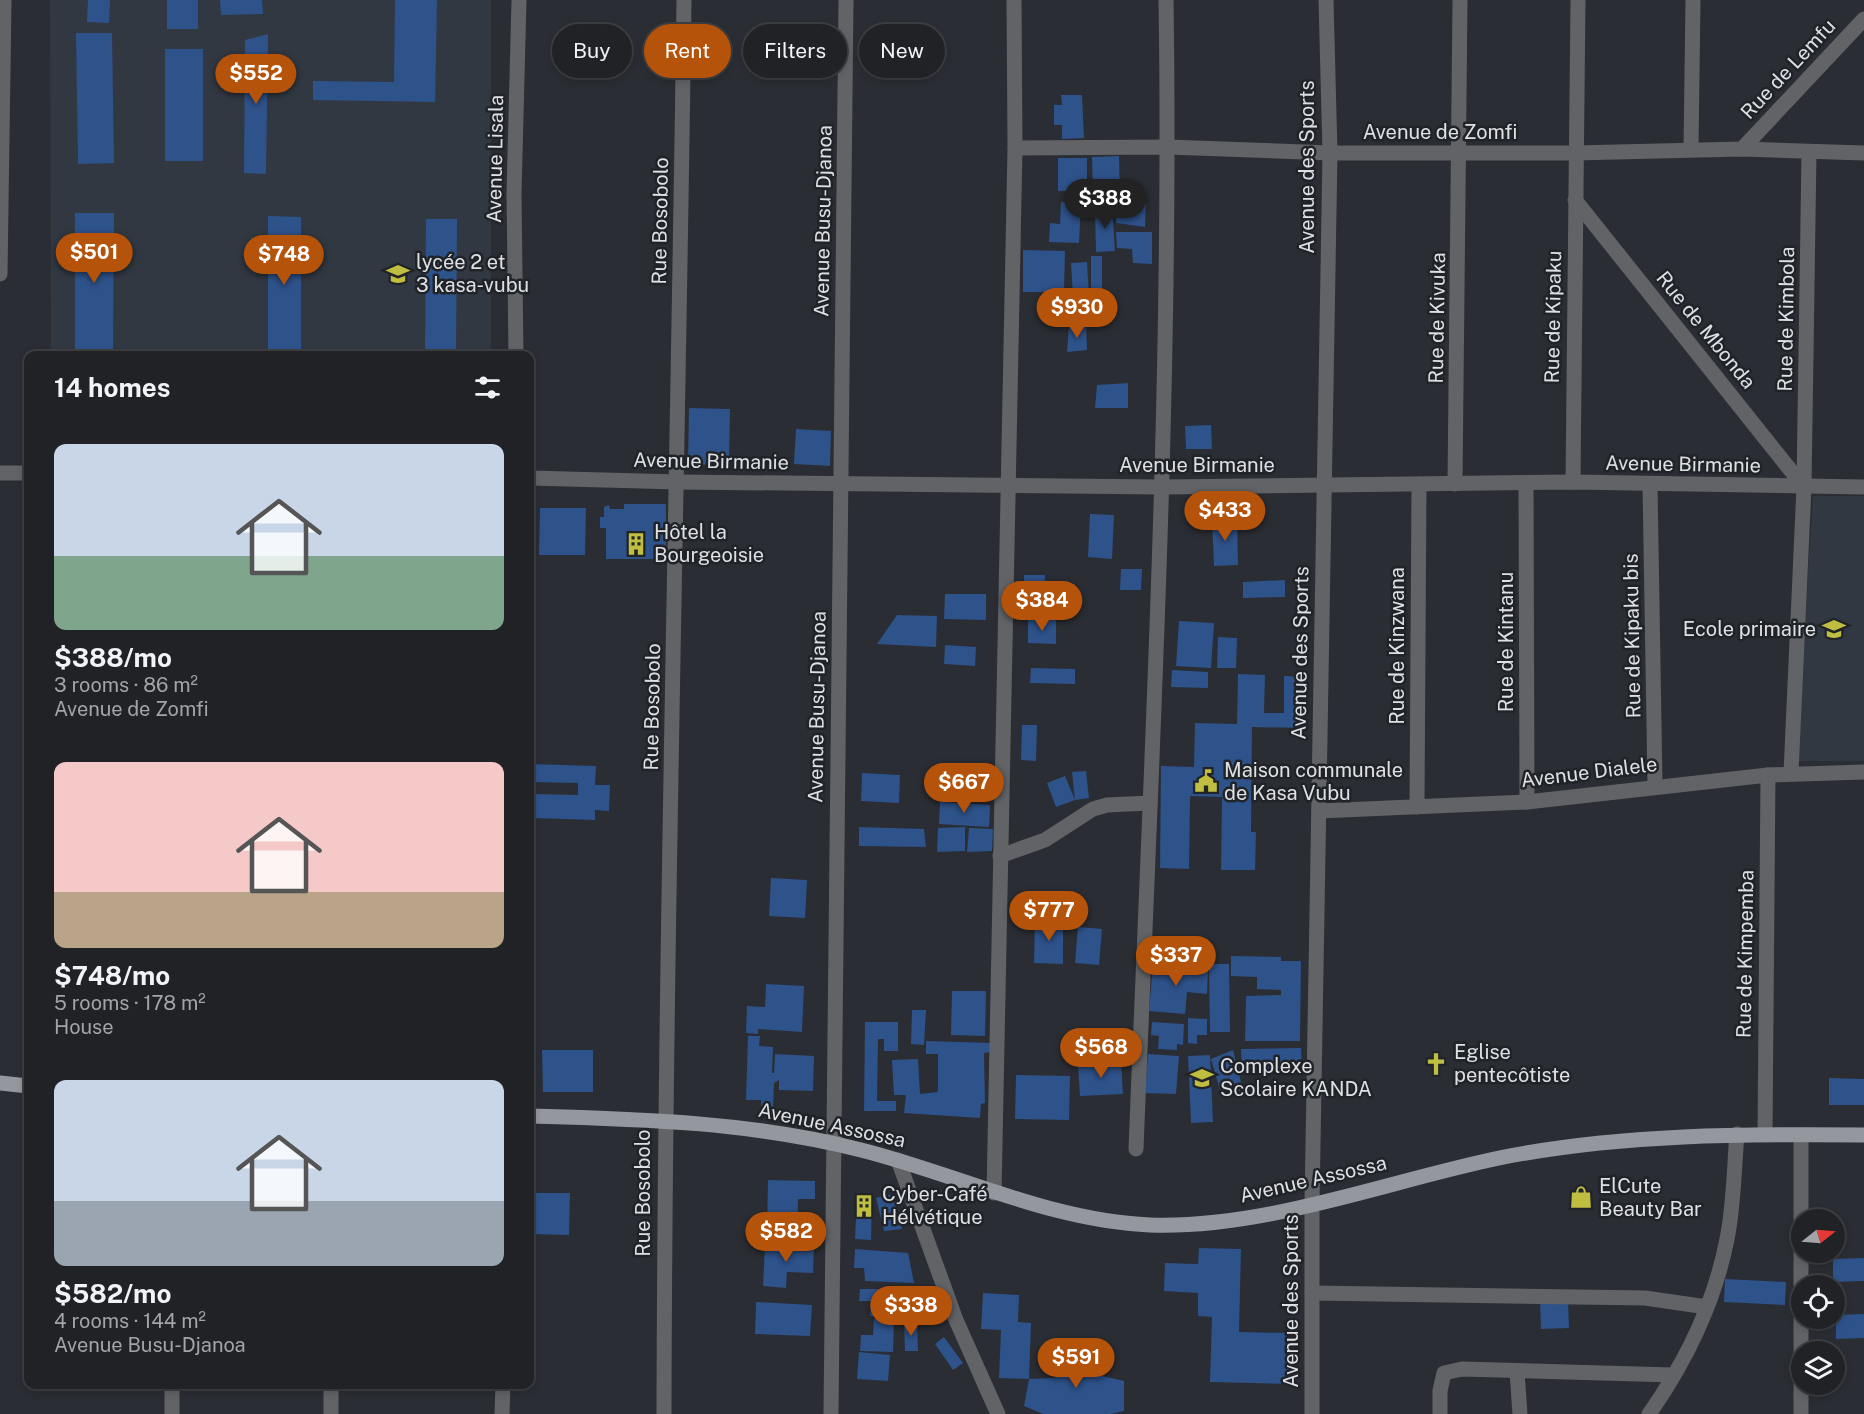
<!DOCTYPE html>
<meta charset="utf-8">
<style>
:root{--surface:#202226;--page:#282a2e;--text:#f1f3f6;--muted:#a2a4a7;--line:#3d3f43;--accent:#b45309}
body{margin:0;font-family:"Public Sans",sans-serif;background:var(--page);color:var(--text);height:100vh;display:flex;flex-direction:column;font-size:22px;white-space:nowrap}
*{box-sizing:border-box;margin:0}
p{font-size:20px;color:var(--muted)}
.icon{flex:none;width:33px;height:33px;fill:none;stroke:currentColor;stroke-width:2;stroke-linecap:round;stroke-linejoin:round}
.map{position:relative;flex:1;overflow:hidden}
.details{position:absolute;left:24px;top:351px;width:510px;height:1038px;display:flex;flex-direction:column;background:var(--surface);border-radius:12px;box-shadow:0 3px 9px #0003,0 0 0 2px var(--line)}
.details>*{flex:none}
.top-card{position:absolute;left:552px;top:24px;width:570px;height:54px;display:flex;gap:12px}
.needle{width:39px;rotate:73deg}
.controls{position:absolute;left:1791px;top:1209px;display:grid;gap:12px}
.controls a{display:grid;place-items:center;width:54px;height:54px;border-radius:50%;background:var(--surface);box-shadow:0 3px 9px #0003,0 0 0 2px var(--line);font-size:30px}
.price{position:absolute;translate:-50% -51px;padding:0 14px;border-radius:21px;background:var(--accent);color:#fff;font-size:20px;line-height:39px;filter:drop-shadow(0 2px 3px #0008)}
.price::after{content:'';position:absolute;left:50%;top:36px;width:18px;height:14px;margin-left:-9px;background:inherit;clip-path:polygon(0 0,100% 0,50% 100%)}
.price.current{background:#222;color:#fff}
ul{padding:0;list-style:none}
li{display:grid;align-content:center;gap:12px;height:318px;padding:0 30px}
li span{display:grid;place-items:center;height:186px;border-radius:12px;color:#555}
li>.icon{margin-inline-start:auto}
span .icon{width:108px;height:108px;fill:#fffc;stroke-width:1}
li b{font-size:26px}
h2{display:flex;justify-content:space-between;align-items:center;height:72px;padding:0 30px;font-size:26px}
.tag{padding:0 21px;border-radius:27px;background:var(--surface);box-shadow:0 3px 9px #0003,0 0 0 2px var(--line);font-size:21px;line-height:54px}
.tag.current{background:var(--accent);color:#fff}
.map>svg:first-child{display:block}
</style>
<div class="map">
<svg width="1864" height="1414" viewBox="0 0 1864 1414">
<rect width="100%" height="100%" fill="#2a2d33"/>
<g fill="#313842">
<polygon points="50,0 491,0 491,355 51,355"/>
<polygon points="1813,496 1864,496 1864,761 1796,761"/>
</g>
<g fill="#2e528a">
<polygon points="88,0 110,0 109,23 87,22"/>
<rect x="167" y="0" width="31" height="29"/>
<polygon points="220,0 262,0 263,14 221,15"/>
<polygon points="395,0 437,0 435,102 313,100 313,81 394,82"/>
<polygon points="76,33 112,33 114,163 78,164"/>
<polygon points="268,34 266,174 244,173 245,40"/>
<rect x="165" y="49" width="38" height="112"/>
<polygon points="1061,95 1082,95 1084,138 1062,139 1062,125 1054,125 1054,105 1062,105"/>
<polygon points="1119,156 1120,195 1093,195 1092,157"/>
<rect x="1058" y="158" width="29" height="33"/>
<polygon points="1117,199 1146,199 1145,227 1116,223"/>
<polygon points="1061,202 1081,202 1079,243 1049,242 1050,223 1060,224"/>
<polygon points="1112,207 1115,251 1096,252 1095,209"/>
<polygon points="75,213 114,213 113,356 75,356"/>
<polygon points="268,216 301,217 301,356 268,356"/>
<polygon points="426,219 457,219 456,356 425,356"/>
<polygon points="1116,232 1152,232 1152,264 1133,263 1132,249 1117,248"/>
<polygon points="1023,250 1065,251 1064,292 1023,292"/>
<rect x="1091" y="256" width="11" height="33"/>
<polygon points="1087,262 1089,296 1073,297 1071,263"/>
<polygon points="1086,325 1087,350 1067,352 1069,326"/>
<polygon points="1128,383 1128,408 1095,408 1097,385"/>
<polygon points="689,408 730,409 729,465 688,464"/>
<polygon points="1211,425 1212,449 1186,449 1185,426"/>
<polygon points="796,429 831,431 830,466 794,464"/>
<polygon points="624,504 666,504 666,559 606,559 606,528 600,528 600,517 604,517 604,507 609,505 610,509 624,509"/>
<polygon points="540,508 586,508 585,555 539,555"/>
<polygon points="1090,514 1114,515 1112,559 1088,557"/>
<polygon points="1237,518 1238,565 1214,566 1212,519"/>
<polygon points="1121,569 1142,569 1141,590 1120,590"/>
<polygon points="1024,575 1045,575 1044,597 1024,596"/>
<polygon points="1285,580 1285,597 1243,598 1243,582"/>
<polygon points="945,594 986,594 986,620 944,619"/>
<polygon points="897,615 937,616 936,647 877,644"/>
<polygon points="1028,619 1056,620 1056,644 1028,643"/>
<polygon points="1179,621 1214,623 1211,668 1176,666"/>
<polygon points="1218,637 1237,638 1236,668 1217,668"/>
<polygon points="945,645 976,647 975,666 944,664"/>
<polygon points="1031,668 1075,669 1075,684 1030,683"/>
<polygon points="1172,670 1208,672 1208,688 1171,687"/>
<polygon points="1238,674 1265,675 1264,713 1284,713 1284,676 1304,677 1303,728 1252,727 1251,832 1256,832 1255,870 1221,870 1222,797 1190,796 1189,869 1160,868 1161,766 1194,767 1195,723 1237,724"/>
<polygon points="1022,725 1037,725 1036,761 1021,760"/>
<polygon points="530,764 596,766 595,785 610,785 609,811 595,810 595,820 532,818 533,794 578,795 578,783 530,782"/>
<polygon points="1086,771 1089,798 1075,800 1072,772"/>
<polygon points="862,773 900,775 899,803 861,801"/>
<polygon points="1065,776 1075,800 1056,807 1047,783"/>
<polygon points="940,802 990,805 989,827 939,824"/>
<polygon points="859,827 924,829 926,847 859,846"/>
<polygon points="965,827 965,851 937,852 938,828"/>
<polygon points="969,828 993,829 992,851 967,852"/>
<polygon points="771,878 807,880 805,918 769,916"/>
<polygon points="1035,920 1063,921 1063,964 1034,963"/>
<polygon points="1078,927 1102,929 1099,965 1075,963"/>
<polygon points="1231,956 1281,957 1281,961 1301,961 1300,1041 1245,1041 1246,996 1281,995 1281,990 1257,989 1257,977 1231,976"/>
<polygon points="1153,964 1208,968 1207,994 1187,992 1185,1014 1149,1011"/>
<polygon points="1209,964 1229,964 1230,1032 1210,1032"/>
<polygon points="766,984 804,986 802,1032 758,1029 758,1034 746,1033 747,1006 765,1007"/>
<polygon points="952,991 986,991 985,1036 951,1035"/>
<polygon points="912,1010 926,1010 924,1045 911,1044"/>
<polygon points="1188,1018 1207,1019 1207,1035 1197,1035 1197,1044 1188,1043"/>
<polygon points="865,1022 898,1022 898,1051 884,1051 884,1039 878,1039 877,1101 896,1101 896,1111 864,1111"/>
<polygon points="1152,1022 1184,1024 1183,1045 1177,1044 1177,1050 1158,1049 1159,1036 1151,1035"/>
<polygon points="748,1036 760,1036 759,1046 773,1047 772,1073 774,1073 775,1054 814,1056 813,1091 779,1090 779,1080 774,1083 773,1110 761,1109 761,1100 746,1100"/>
<polygon points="926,1041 992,1043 991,1052 984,1053 985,1103 981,1104 980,1118 904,1113 906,1095 894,1095 892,1060 918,1059 920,1094 938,1092 938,1054 926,1054"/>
<polygon points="1301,1048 1302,1072 1242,1073 1241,1049"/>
<polygon points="542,1050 593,1050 593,1092 543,1092"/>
<polygon points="1233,1050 1243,1090 1222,1097 1211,1059"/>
<polygon points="1148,1054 1179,1056 1176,1094 1145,1093"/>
<polygon points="1210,1055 1213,1122 1191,1123 1188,1056"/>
<polygon points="1121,1062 1123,1094 1080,1096 1078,1065"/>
<polygon points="1016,1075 1070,1076 1069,1120 1015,1119"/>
<polygon points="1829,1078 1864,1079 1864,1105 1829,1105"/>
<polygon points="768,1180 815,1181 815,1199 798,1199 797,1231 767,1230"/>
<polygon points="533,1193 570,1193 569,1235 532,1234"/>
<polygon points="893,1194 902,1229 884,1231 876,1198"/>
<polygon points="857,1195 872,1196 871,1240 855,1239 856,1217 865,1217 855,1216"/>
<polygon points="765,1243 814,1246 813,1273 787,1272 786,1288 763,1286"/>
<polygon points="1199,1248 1241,1249 1239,1332 1291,1333 1289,1384 1210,1382 1212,1317 1198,1316 1198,1293 1164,1291 1165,1263 1198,1264"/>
<polygon points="855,1249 908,1253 914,1283 865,1281 864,1268 854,1268"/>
<polygon points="1864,1258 1864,1281 1833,1282 1833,1259"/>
<polygon points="1725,1279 1786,1282 1785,1305 1724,1302"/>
<polygon points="860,1289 878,1289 878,1301 859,1301"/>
<polygon points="983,1293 1019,1295 1018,1322 1031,1323 1029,1379 999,1378 1001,1330 981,1329"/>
<polygon points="1540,1300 1568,1300 1569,1328 1541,1329"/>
<polygon points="756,1302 812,1305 810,1336 755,1334"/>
<polygon points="871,1303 893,1304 893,1317 870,1316"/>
<polygon points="1864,1314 1864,1338 1836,1339 1836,1315"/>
<polygon points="874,1319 894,1320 893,1352 860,1351 861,1335 873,1335"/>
<polygon points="904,1323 917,1323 918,1351 905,1351"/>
<polygon points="944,1337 963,1363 953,1370 935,1344"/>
<polygon points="1062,1348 1089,1349 1094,1374 1124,1381 1124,1411 1110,1414 1043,1414 1024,1406 1029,1379 1055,1378"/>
<polygon points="859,1352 890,1355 888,1381 857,1379"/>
</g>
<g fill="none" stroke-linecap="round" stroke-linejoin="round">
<g stroke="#616366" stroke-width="15">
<polyline points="1015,148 1168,147 1330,153 1575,153 1742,149 1864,153"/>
<polyline points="1691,149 1693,0"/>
<polyline points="1742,149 1864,19"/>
<polyline points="1575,200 1804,487"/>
<polyline points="0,274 4,0"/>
<polyline points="516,356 514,193 519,0"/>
<polyline points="0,473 28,473"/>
<polyline points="530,478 678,482 1162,487 1573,482 1864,487"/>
<polyline points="1573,482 1578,0"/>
<polyline points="1526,483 1527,802"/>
<polyline points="1455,484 1460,0"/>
<polyline points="1650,485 1655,785"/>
<polyline points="1791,773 1804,487 1809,152"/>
<polyline points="1417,807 1419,484"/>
<polyline points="1319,811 1527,802 1768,775 1864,772"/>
<polyline points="1000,856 1045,840 1093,809 1107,805 1150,803"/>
<polyline points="1765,1134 1768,775"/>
<polyline points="1801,1135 1801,1414"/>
<path d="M1136 1149C1151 766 1172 383 1166 0"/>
<polyline points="898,1160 956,1320 998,1414"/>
<polyline points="994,1193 1015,148 1014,0"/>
<polyline points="1312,1293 1645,1298 1707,1307"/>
<polyline points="1517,1372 1520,1414"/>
<polyline points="172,1414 172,1384"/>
<polyline points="331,1414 331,1384"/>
<polyline points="502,1414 503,1384"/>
<path d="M664 1414C665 943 678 471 684 0"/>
<polyline points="831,1414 846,0"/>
<polyline points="1312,1414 1312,1203 1330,153 1326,0"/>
<polyline points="1440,1414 1440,1391 1444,1373 1462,1369 1673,1375"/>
<path d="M1649 1414C1686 1362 1715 1301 1727 1239 1734 1205 1734 1168 1737 1134"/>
</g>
<g stroke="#94979d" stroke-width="15">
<polyline points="0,1083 28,1086"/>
<path d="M530 1116C641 1119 752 1122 861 1150 957 1174 1050 1221 1150 1225 1267 1229 1390 1180 1504 1157 1623 1134 1744 1134 1864 1135"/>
</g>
</g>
<defs>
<g id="school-bare" transform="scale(1.8)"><path d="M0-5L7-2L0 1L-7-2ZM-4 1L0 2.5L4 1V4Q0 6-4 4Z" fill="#c0be41" stroke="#202429" stroke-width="2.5" paint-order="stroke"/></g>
<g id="building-bare" transform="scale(1.8)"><path d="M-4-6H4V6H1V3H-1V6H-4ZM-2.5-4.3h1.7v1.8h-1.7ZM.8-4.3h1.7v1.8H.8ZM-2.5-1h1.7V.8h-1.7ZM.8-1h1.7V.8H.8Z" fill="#c0be41" stroke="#202429" stroke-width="2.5" paint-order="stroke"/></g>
<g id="civic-bare" transform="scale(1.8)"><path d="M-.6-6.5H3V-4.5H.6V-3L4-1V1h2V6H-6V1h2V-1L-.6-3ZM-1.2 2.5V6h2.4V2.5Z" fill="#c0be41" stroke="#202429" stroke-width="2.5" paint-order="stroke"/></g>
<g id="church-bare" transform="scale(1.8)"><path d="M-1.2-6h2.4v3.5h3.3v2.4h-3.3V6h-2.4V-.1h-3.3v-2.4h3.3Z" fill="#c0be41" stroke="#202429" stroke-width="2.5" paint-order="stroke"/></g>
<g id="shop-bare" transform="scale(1.8)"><path d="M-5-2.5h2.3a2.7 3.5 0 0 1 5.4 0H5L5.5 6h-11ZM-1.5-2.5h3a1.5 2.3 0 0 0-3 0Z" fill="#c0be41" stroke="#202429" stroke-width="2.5" paint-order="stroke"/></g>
</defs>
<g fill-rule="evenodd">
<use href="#school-bare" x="398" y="274"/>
<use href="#building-bare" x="636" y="544"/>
<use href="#school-bare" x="1834" y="629"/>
<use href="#civic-bare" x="1206" y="781"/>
<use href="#church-bare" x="1436" y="1064"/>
<use href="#school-bare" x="1202" y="1078"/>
<use href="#shop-bare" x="1581" y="1197"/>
<use href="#building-bare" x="864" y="1206"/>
</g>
<g text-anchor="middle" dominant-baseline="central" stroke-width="5" stroke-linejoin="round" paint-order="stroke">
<g font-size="20" fill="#dee0e4" stroke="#202429">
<text transform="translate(1788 69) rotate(-47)">Rue de Lemfu</text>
<text x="1440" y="132">Avenue de Zomfi</text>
<text transform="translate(495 159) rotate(-89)">Avenue Lisala</text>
<text transform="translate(1307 167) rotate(-90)">Avenue des Sports</text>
<text transform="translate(660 221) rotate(-89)">Rue Bosobolo</text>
<text transform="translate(823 221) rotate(-89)">Avenue Busu-Djanoa</text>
<text transform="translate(1553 317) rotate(-89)">Rue de Kipaku</text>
<text transform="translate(1437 318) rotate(-89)">Rue de Kivuka</text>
<text transform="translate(1786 319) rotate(-89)">Rue de Kimbola</text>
<text transform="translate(1706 330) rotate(51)">Rue de Mbonda</text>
<text transform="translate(711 461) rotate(1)">Avenue Birmanie</text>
<text transform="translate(1683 464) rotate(1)">Avenue Birmanie</text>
<text x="1197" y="465">Avenue Birmanie</text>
<text transform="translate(1632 636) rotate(-91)">Rue de Kipaku bis</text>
<text transform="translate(1506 642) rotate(-90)">Rue de Kintanu</text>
<text transform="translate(1397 646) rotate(-90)">Rue de Kinzwana</text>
<text transform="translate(1300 653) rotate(-89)">Avenue des Sports</text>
<text transform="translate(652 707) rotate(-89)">Rue Bosobolo</text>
<text transform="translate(817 707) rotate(-89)">Avenue Busu-Djanoa</text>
<text transform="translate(1589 772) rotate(-7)">Avenue Dialele</text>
<text transform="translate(1745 954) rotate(-89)">Rue de Kimpemba</text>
<text transform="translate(832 1125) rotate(12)">Avenue Assossa</text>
<text transform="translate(1313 1179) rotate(-13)">Avenue Assossa</text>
<text transform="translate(643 1193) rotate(-90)">Rue Bosobolo</text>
<text transform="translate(1291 1301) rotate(-90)">Avenue des Sports</text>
</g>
<g font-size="20" fill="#dee0e4" stroke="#202429" text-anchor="start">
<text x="416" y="262">lycée 2 et<tspan x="416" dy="23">3 kasa-vubu</tspan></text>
<text x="654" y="532">Hôtel la<tspan x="654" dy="23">Bourgeoisie</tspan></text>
<text x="1816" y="629" text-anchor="end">Ecole primaire</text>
<text x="1224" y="770">Maison communale<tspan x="1224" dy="23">de Kasa Vubu</tspan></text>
<text x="1454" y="1052">Eglise<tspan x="1454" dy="23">pentecôtiste</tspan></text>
<text x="1220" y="1066">Complexe<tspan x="1220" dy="23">Scolaire KANDA</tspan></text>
<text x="1599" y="1186">ElCute<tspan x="1599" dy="23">Beauty Bar</tspan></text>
<text x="882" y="1194">Cyber-Café<tspan x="882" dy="23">Hélvétique</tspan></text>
</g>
</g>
</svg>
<div class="controls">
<a><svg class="needle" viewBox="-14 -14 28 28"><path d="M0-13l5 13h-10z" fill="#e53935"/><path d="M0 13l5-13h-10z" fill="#a2a4a7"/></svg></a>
<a><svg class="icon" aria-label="locate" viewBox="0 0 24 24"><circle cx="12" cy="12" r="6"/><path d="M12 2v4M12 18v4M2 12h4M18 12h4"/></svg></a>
<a><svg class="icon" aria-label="layers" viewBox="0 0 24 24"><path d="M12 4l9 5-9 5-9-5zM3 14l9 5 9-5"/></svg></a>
</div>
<b class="price" style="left:256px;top:105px">$552</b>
<b class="price current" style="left:1105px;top:230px">$388</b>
<b class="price" style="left:94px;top:284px">$501</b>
<b class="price" style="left:284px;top:286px">$748</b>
<b class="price" style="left:1077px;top:339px">$930</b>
<b class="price" style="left:1225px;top:542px">$433</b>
<b class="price" style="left:1042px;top:632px">$384</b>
<b class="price" style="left:964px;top:814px">$667</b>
<b class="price" style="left:1049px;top:942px">$777</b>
<b class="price" style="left:1176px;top:987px">$337</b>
<b class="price" style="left:1101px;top:1079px">$568</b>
<b class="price" style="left:786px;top:1263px">$582</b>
<b class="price" style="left:911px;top:1337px">$338</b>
<b class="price" style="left:1076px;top:1389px">$591</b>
<div class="top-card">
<a class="tag">Buy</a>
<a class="tag current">Rent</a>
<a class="tag">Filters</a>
<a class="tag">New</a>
</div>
<section class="details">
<h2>14 homes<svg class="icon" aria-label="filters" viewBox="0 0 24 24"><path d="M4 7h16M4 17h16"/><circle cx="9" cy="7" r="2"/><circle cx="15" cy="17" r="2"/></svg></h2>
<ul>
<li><span style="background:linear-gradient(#c9d6e8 60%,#7fa58c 0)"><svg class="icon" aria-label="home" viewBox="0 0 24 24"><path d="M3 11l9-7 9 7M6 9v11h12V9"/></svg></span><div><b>$388/mo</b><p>3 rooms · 86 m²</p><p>Avenue de Zomfi</p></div></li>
<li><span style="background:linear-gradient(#f6c9c9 70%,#b9a48a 0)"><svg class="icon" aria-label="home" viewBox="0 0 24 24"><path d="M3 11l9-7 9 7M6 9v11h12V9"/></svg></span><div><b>$748/mo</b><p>5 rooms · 178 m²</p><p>House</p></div></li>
<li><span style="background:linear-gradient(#c9d6e8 65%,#9aa5b1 0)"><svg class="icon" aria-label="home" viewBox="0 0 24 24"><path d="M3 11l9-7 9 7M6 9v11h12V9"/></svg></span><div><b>$582/mo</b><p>4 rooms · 144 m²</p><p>Avenue Busu-Djanoa</p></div></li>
</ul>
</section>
</div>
